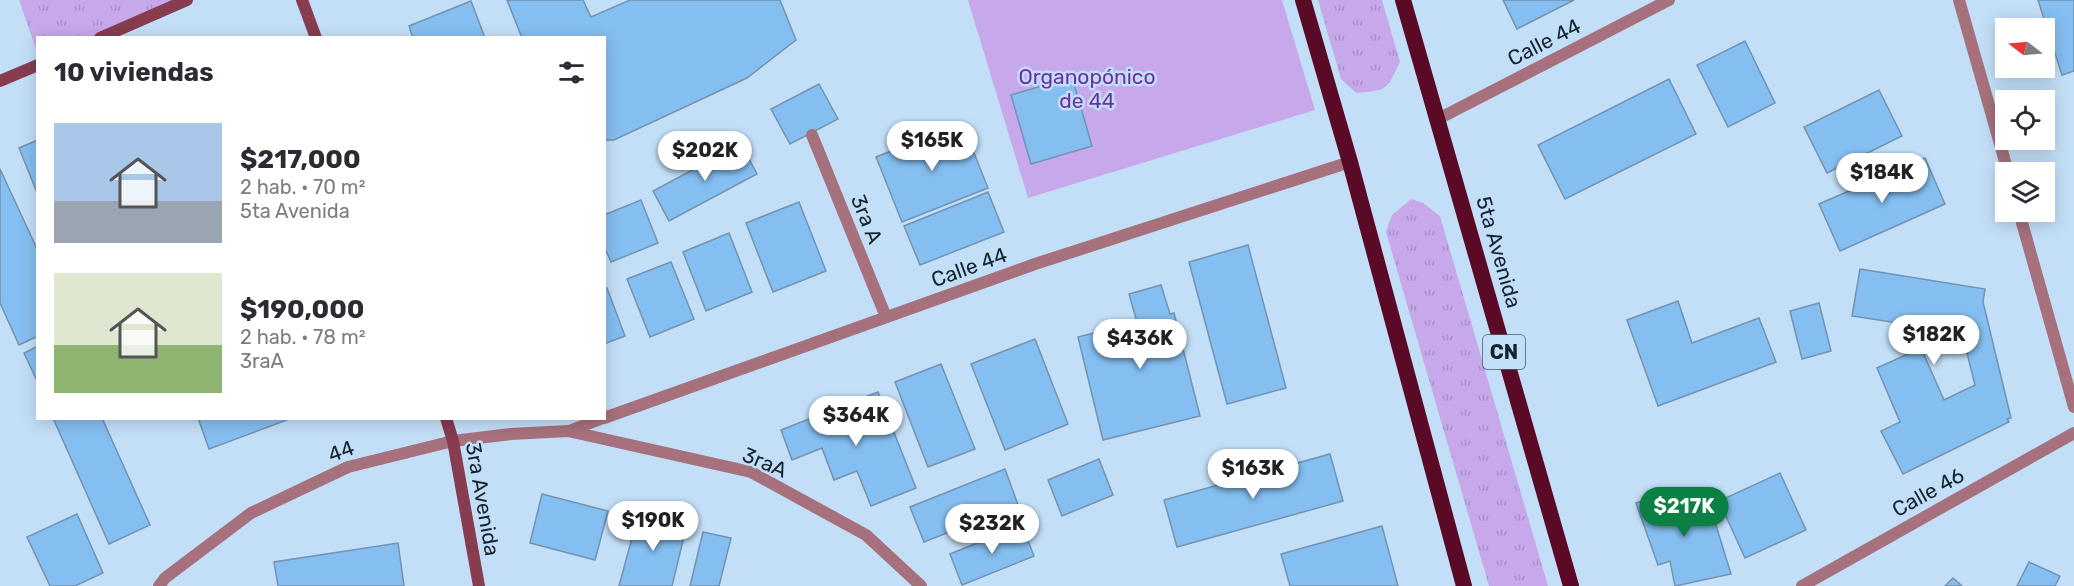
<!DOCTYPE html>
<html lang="es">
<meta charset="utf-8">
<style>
:root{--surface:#fff;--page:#f7f7f7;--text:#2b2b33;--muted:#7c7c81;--accent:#0b8043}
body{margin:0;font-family:Rubik,sans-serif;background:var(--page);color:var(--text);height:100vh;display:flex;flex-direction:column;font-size:22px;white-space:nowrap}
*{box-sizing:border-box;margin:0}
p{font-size:20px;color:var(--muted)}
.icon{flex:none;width:33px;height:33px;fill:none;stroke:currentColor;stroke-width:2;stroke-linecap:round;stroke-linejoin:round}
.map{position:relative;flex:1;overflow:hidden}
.side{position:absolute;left:36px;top:36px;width:570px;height:384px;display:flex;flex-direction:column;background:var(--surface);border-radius:0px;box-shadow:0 3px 15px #0003}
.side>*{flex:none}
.needle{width:39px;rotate:286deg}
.fabs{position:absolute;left:1995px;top:18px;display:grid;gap:12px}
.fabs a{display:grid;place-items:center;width:60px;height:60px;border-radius:0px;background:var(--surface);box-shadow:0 3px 15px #0003;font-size:30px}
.price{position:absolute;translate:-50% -51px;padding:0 14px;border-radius:21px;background:#fff;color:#222;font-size:20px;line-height:39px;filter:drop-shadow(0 2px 3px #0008)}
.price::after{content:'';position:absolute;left:50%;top:36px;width:18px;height:14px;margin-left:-9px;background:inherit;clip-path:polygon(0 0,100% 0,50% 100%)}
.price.active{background:var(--accent);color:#fff}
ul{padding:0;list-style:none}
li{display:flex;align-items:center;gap:18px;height:150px;padding:0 18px}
li span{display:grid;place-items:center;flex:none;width:168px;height:120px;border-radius:0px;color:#555}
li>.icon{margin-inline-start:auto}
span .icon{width:72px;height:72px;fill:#fffc;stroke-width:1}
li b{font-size:26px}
h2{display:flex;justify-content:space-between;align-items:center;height:72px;padding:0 18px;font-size:26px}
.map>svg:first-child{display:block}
</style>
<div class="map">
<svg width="2074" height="586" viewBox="0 0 2074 586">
<defs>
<pattern id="grass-tufts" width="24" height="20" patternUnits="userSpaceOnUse" patternTransform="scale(1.5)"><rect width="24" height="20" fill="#c7a8eb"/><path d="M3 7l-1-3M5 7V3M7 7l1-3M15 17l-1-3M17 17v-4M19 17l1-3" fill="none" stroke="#aa90ca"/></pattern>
</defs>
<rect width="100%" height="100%" fill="#c3dff8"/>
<g fill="url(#grass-tufts)">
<polygon points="19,0 187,0 100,37 38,38 37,52"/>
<path d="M1318 0H1382L1400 62C1386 91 1388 90 1356 93L1341 79Z"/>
<polygon points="1411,199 1423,203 1440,216 1548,586 1489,586 1386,232 1392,215"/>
</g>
<polygon fill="#c7a8eb" points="968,0 1282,0 1315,110 1028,198"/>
<g fill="#85bef0" stroke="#7293b1" stroke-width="1.5">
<polygon points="507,0 583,0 591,17 630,0 780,0 796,40 747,78 614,140 604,140 604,38 522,38"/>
<polygon points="1503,0 1574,0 1517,29"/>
<polygon points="2038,0 2074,0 2074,71 2062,75"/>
<polygon points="471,1 485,38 413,38 409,26"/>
<polygon points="1745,41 1775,103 1728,127 1697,65"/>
<polygon points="1072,77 1092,146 1031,164 1011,95"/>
<polygon points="1669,79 1696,134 1565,199 1538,145"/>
<polygon points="819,84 838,119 790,144 771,109"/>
<polygon points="1879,90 1902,136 1827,173 1804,127"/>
<polygon points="962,123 988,188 902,222 876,157"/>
<polygon points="38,140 38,195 19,148"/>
<polygon points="741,144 757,174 669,221 653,191"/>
<polygon points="1925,158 1945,204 1840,251 1819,204"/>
<polygon points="0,169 38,251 38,336 19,345 0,303"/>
<polygon points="988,192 1004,232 920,265 904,226"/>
<polygon points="641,200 658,243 611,262 604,246 604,215"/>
<polygon points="799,202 826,271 773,292 746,223"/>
<polygon points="729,233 752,292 706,311 683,252"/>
<polygon points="1248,245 1286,388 1227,404 1189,262"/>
<polygon points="671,262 694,319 650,337 627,279"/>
<polygon points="1860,269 1985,289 1983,302 2011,418 2007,419 2009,422 1903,474 1881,431 1900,422 1877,368 1921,348 1944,400 1975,385 1962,333 1852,316"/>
<polygon points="1161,285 1170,314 1174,313 1200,416 1103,440 1078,337 1137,322 1129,294"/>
<polygon points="607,288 625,336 604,344 604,289"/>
<polygon points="1678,301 1692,343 1759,318 1776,362 1658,406 1627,320"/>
<polygon points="1819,303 1831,351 1802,359 1790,311"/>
<polygon points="1035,339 1068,424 1005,450 971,364"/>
<polygon points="38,346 38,383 24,353"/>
<polygon points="941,364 975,449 928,467 895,382"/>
<polygon points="878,392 916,488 871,506 857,471 834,480 822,448 792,460 781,430"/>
<polygon points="53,418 102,418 150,525 109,544"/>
<polygon points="198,418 292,418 209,449"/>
<polygon points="1330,454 1343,501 1177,547 1164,500"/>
<polygon points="1099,459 1113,495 1062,516 1048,480"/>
<polygon points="1005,469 1018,505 924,542 910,507"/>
<polygon points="1780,473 1806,530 1745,558 1719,501"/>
<polygon points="1674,491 1681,507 1707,496 1731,574 1675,586 1670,561 1658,565 1636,503"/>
<polygon points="542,494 608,511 595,560 530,543"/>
<polygon points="639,512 687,524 672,586 619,586"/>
<polygon points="77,514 103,573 75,586 50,586 27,537"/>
<polygon points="1022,525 1034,556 962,585 950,554"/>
<polygon points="1382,526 1398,586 1290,586 1281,554"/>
<polygon points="703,532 731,538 719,586 690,586"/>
<polygon points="398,543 404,586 278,586 274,562"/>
<polygon points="2029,562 2060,576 2055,586 2017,586"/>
<polygon points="1953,578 1962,586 1945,586"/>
</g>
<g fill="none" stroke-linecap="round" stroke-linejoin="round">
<polyline stroke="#a6717c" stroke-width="12" points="812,135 886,317"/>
<g stroke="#a6717c" stroke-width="12">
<polyline points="1959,0 2008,172"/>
<polyline points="1438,119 1669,0"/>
<polyline points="2019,212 2074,407"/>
<polyline points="604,418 1035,264 1350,162"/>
<polyline points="569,431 603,418"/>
<polyline points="159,586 165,578 251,513 348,467 453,441 511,434 568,431 751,472 866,535 921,586"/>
<polyline points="1802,586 2074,433"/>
</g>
<g stroke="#873c50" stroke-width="12">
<polyline points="302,0 316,38"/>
<polyline points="100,38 187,0"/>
<polyline points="0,81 38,65"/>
<polyline points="446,418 453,441 479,586"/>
</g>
<g stroke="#5a0a27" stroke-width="16">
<polyline points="1303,0 1350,162 1464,586"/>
<polyline points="1403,0 1571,586"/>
</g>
</g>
<g text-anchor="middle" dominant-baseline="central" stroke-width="5" stroke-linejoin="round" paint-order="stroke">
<rect fill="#c3dff8" stroke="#4a5c6b" stroke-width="1.5" x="1483" y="335" width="42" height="34" rx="4.5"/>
<g font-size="20" font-weight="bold" fill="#16242f">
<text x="1504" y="352">CN</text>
</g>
<g font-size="21" fill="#16242f" stroke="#c3dff8">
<text transform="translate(1544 42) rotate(-27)">Calle 44</text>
<text transform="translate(867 219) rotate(68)">3ra A</text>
<text transform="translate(1499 252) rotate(74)">5ta Avenida</text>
<text transform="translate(969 267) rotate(-20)">Calle 44</text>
<text transform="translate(341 451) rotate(-20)">44</text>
<text transform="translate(765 462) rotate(23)">3raA</text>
<text transform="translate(1928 492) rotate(-29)">Calle 46</text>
<text transform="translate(483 499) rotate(80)">3ra Avenida</text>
</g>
<g font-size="21" fill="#702ea6" stroke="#c3dff8">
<text x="1087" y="76">Organopónico<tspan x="1087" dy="24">de 44</tspan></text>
</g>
</g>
</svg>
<div class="fabs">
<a><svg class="needle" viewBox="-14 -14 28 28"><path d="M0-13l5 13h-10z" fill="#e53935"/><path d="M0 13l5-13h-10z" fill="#7c7c81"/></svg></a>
<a><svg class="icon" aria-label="locate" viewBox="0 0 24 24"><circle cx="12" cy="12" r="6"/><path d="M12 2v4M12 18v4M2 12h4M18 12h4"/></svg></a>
<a><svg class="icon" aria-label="layers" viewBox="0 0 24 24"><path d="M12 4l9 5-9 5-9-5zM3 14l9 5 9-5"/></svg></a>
</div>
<b class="price" style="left:932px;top:172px">$165K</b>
<b class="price" style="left:705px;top:182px">$202K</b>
<b class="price" style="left:1882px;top:204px">$184K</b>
<b class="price" style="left:1934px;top:366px">$182K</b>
<b class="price" style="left:1140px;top:370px">$436K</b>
<b class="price" style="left:856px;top:447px">$364K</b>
<b class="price" style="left:1253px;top:500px">$163K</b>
<b class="price active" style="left:1684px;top:538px">$217K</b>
<b class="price" style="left:653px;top:552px">$190K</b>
<b class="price" style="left:992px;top:555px">$232K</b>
<section class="side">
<h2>10 viviendas<svg class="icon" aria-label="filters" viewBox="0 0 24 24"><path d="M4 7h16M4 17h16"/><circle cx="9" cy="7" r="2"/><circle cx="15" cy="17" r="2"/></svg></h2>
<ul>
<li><span style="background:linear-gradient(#a9c7e8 65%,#9aa5b1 0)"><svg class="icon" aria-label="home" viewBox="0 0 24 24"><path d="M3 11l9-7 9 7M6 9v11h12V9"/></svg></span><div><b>$217,000</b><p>2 hab. · 70 m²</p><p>5ta Avenida</p></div></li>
<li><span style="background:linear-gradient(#dfe7d0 60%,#8fb573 0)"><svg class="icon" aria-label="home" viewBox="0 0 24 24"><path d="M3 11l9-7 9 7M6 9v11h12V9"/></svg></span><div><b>$190,000</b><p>2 hab. · 78 m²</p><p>3raA</p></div></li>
</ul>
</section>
</div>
